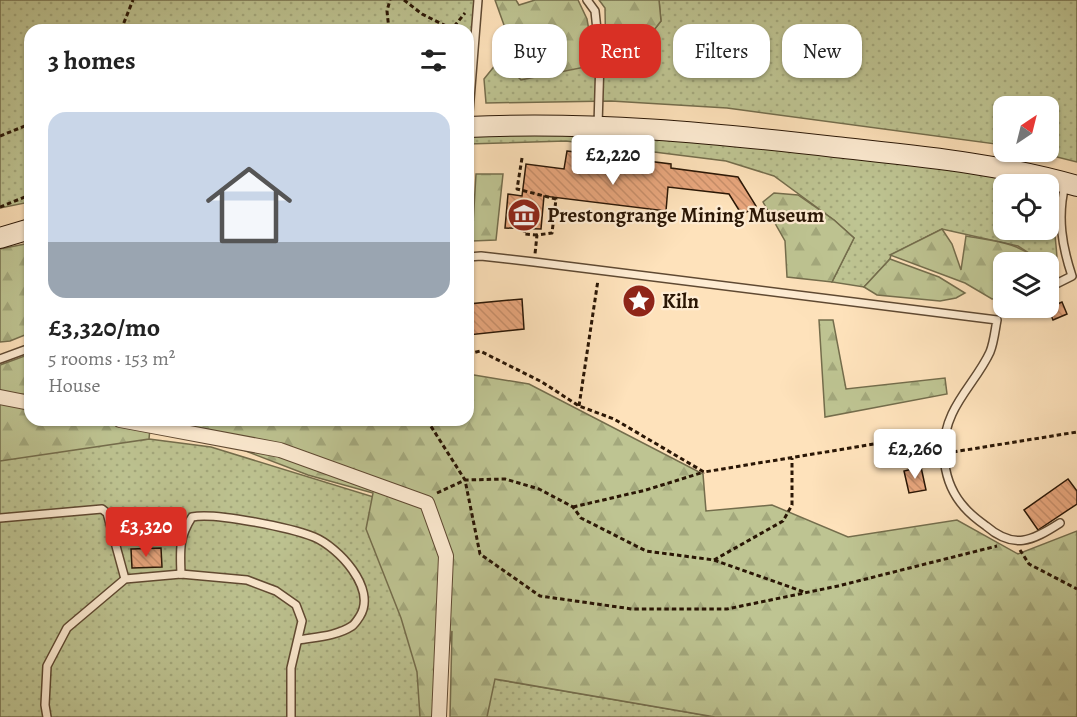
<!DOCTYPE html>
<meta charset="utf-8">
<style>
:root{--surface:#fff;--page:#f2f2f2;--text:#222;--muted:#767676;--accent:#d93025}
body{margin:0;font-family:Alegreya,serif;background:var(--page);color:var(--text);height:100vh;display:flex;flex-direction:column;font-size:22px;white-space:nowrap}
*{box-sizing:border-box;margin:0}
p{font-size:20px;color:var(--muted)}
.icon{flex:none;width:33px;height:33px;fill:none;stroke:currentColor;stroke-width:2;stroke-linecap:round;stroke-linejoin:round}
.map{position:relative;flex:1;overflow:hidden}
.drawer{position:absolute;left:24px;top:24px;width:450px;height:402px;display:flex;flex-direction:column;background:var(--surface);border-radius:18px;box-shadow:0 2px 4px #0004}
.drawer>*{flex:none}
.guide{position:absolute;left:492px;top:24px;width:495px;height:54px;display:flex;gap:12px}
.needle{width:39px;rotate:35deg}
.controls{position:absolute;left:993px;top:96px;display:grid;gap:12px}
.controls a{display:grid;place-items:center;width:66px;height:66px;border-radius:12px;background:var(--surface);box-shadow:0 2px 4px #0004;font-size:30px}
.price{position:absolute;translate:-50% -51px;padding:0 14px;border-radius:6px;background:#fff;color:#222;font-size:20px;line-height:39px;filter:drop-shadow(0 2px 3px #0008)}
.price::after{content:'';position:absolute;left:50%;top:36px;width:18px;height:14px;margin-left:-9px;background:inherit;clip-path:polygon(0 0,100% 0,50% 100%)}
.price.on{background:var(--accent);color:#fff}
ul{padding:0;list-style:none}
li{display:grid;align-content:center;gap:12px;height:318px;padding:0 24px}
li span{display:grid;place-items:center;height:186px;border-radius:18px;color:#555}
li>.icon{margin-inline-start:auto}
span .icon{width:108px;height:108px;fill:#fffc;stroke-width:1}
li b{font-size:26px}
h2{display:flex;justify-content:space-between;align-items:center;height:72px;padding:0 24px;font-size:26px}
.pill{padding:0 21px;border-radius:18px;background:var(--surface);box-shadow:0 2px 4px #0004;font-size:21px;line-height:54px}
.pill.on{background:var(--accent);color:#fff}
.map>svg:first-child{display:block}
</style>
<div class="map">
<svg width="1077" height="717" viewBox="0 0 1077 717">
<defs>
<pattern id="green-dots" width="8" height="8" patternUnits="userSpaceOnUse" patternTransform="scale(1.5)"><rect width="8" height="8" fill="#bec492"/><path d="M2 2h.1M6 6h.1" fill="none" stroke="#a3a87c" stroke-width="1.8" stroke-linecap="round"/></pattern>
<pattern id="forest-firs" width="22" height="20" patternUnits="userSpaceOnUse" patternTransform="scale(1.5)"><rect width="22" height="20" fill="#bec492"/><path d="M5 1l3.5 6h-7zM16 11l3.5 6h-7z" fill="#a3a87c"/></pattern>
<pattern id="building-back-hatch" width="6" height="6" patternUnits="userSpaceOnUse" patternTransform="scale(1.5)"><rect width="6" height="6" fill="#e9a77e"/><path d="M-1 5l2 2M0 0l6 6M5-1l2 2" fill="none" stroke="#c88f6b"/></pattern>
</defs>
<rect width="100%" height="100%" fill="#fee2bb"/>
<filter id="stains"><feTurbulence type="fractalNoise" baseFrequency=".00333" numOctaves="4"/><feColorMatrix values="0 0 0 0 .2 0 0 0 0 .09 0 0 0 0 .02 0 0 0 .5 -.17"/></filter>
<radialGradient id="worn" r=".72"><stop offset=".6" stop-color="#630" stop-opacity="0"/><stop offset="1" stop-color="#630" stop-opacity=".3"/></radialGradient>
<g fill="url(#green-dots)" stroke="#746d4c" stroke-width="1.5">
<polygon points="0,0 474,0 469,112 468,30 30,30 30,202 0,208"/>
<polygon points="659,0 1077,0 1077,162 1037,152 1048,152 1048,106 1004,106 1003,145 727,108 611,101 486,103 484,79 509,48 513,50 511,70 606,65 636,53 661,21"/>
<path d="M532 133 681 139 920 164 1036 184H1004V230H1048L1049 197C1052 204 1059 265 1057 273L1049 280 1048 262H1039L1032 255 1018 246 942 229 891 255 890 259 864 287 832 282 854 238 834 220 774 176 726 161 566 141 468 144V136Z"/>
<polygon points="149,439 211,447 419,511 430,717 0,717 0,453"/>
<polygon points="494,679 715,717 453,717"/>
</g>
<g fill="url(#forest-firs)" stroke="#746d4c" stroke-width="1.5">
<polygon points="495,0 516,0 519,5 535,0 578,0 587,19 595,65 521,80 511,70 513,50"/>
<polygon points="599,0 659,0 661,21 636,53 606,65 605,8"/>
<polygon points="476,174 503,174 496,240 472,241"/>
<polygon points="774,193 798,195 834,220 854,238 832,282 787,277 785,241 763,202"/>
<path d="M942 229 952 244 961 270 966 236C993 241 1020 242 1039 262H1004L1003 298 992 299 965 283 890 255Z"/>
<polygon points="30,243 30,333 10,341 0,342 0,249"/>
<polygon points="890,259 939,277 965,293 956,298 940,301 877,295 864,287"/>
<polygon points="819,320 833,320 846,389 945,378 947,394 825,417"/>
<polygon points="30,354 30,395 0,392 0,365"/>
<polygon points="468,374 529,384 703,474 706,511 772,505 848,537 957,520 1018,554 1077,531 1077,717 715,717 495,679 487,717 450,717 452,631 436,717 420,717 417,672 401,618 366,529 373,493 308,475 165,420 468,420"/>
<polygon points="0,400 30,408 30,420 102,420 150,428 149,439 0,461"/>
</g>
<g fill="url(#building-back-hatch)" stroke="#2a1605" stroke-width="1.5">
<polygon points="567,151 671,164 671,168 738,177 756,206 742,215 729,194 668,187 666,211 544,196 541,229 505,228 508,194 522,196 526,164 564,169"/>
<polygon points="522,299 524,329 468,335 468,304"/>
<polygon points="1062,302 1067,314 1053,320 1048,308"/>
<polygon points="921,467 926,490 909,493 904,471"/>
<polygon points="1068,479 1077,491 1077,504 1038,530 1024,510"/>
<polygon points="161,548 162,567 132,568 131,549"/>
</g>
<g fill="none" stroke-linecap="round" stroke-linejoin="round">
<g stroke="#5f4932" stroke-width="10">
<g id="lane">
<polyline points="587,0 595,11 600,59 598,125"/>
<polyline points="468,124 478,0"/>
<path d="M468 257 481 256 534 262 997 320C995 330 994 342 990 352 980 374 962 392 952 414 938 444 942 483 965 508 971 515 979 521 986 526 1014 550 1032 541 1060 523"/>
<path d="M1048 288 1072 276C1062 246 1057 217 1065 185"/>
<polyline points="0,359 30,348"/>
<polyline points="0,518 102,509 107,513 125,579"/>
<path d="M181 574C180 550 179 537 192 517 215 512 291 528 314 537 338 547 377 588 360 616 358 619 355 624 352 626 337 636 316 637 299 640"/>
<polyline points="47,717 45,705 47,666 67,628 125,579 181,574 247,580 276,591 296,605 302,621 291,668 291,717"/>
</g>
</g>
<g stroke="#5f4932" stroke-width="16">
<g id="street">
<polyline points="0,397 30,403"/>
<polyline points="120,420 280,450 427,503 446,556 439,717"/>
</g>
</g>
<g stroke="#2a1605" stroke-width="22">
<g id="secondary">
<path d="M468 127C591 121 713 133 835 147 916 156 998 163 1077 186"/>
<polyline points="0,238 30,229"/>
</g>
</g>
<g stroke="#2a1605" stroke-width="3" stroke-dasharray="4.5 3" stroke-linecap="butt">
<polyline points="404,0 422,14 452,29 465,13"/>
<polyline points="121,30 133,0"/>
<polyline points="389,30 387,11 390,0"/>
<polyline points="0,136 30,124"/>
<polyline points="522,158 517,189 556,199 552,233 537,235 535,254"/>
<polyline points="0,207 30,195"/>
<polyline points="525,228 524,234 537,235"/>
<polyline points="1005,316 1011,308"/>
<polyline points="468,354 480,351 542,382 579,406 614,419 704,472 935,434"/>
<polyline points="579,406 598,280"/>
<polyline points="427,420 465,480 480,554 540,596 632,609 727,609 838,586 997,546"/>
<polyline points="953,452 1077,432"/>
<polyline points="437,493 465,480 505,479 539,489 573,507 581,518 646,551 714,560 804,592"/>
<polyline points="573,507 646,490 704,472"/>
<polyline points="1020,550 1029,564 1077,589"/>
<polyline points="714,560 783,521 792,505 792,458"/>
</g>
<use href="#lane" stroke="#feecd3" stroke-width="7"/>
<use href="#street" stroke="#feecd3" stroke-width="14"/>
<use href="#secondary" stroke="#feecd3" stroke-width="20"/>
</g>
<defs>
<g id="museum-disc" transform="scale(1.725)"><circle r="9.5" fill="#8f2418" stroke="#feecd3"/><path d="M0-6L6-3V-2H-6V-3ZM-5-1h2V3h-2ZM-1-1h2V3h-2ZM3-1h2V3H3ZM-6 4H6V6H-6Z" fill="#fff"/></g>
<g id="sight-disc" transform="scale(1.725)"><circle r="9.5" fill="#8f2418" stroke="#feecd3"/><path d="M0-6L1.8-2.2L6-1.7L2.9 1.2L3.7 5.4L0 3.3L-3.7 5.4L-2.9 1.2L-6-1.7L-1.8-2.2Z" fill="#fff"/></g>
</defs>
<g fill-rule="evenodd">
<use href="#museum-disc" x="524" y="215"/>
<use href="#sight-disc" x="639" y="301"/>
</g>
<g text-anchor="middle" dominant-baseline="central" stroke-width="4.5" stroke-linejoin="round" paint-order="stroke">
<g font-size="21" font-weight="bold" fill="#2a1605" stroke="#feecd3" text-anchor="start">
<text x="547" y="215">Prestongrange Mining Museum</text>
<text x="662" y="301">Kiln</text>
</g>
</g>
<rect width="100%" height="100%" filter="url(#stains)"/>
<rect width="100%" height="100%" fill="url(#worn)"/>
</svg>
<div class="controls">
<a><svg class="needle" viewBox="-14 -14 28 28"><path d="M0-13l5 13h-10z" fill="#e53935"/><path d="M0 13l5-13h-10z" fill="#767676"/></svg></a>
<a><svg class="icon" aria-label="locate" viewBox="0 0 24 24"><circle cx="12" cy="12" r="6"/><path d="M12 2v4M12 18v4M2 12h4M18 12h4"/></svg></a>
<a><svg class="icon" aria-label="layers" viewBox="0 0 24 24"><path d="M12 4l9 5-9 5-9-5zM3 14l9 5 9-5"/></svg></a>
</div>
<b class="price" style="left:613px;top:186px">£2,220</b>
<b class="price" style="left:915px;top:480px">£2,260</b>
<b class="price on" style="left:146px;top:558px">£3,320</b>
<div class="guide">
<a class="pill">Buy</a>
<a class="pill on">Rent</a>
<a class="pill">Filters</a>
<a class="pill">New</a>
</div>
<section class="drawer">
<h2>3 homes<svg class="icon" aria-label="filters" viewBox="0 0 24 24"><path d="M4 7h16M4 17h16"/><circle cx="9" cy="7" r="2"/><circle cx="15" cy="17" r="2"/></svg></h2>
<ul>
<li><span style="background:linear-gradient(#c9d6e8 70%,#9aa5b1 0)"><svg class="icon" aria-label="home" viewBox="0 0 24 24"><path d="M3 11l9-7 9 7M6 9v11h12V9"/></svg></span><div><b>£3,320/mo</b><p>5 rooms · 153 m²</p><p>House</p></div></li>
</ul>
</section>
</div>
